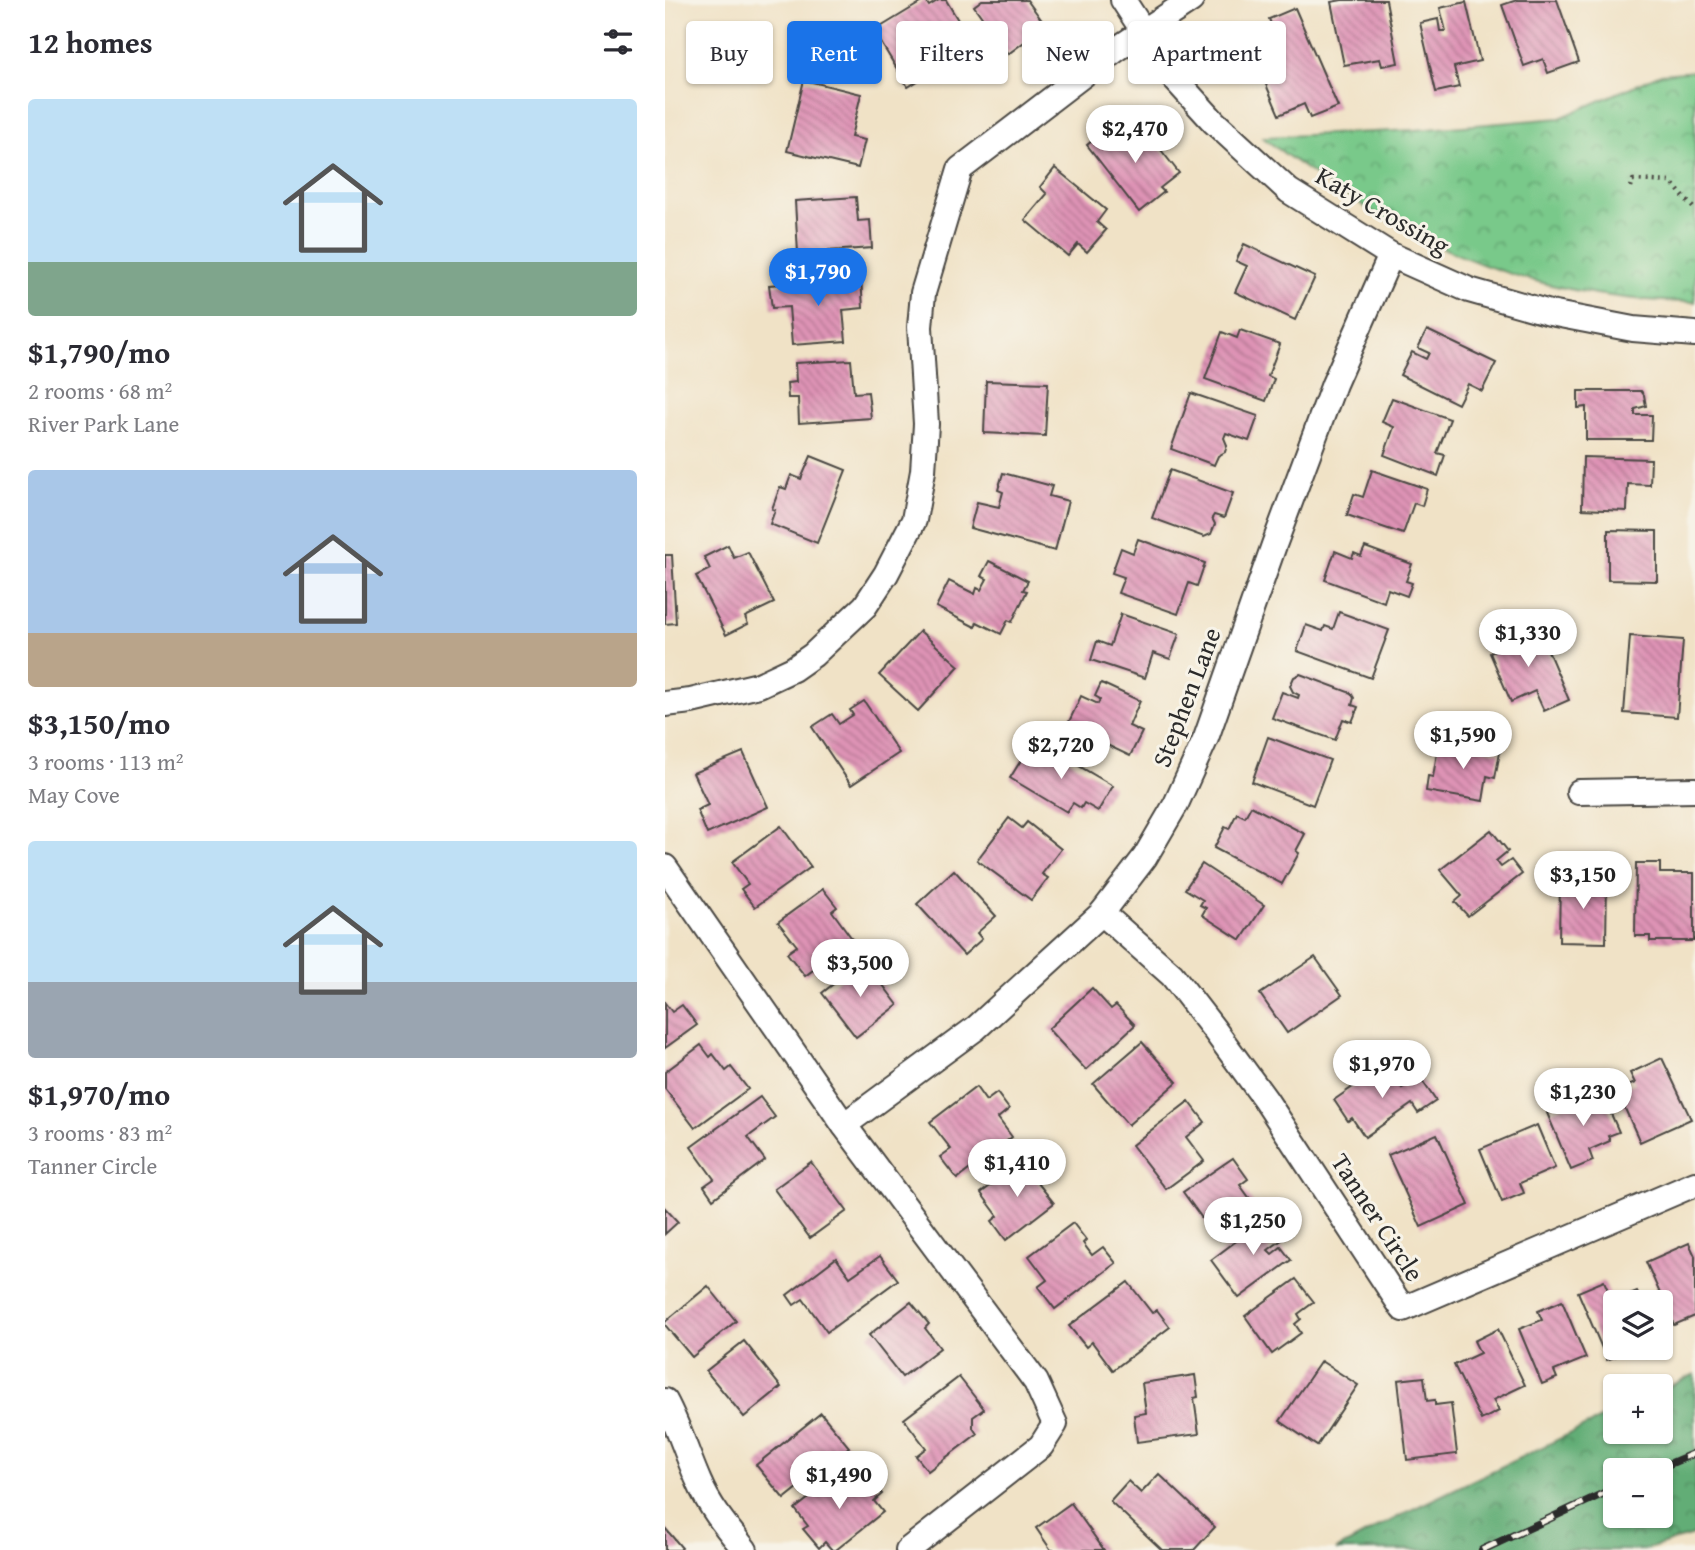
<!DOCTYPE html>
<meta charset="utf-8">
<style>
:root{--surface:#fff;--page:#f2f2f3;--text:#2b2b33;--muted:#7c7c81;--accent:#1a73e8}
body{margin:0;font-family:"Gentium Book Plus",serif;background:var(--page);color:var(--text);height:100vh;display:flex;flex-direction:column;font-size:26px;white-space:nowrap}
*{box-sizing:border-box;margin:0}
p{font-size:23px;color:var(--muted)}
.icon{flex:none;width:38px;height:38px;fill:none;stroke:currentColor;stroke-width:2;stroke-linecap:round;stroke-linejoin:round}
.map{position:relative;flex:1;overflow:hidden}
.drawer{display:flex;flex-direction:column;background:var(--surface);width:665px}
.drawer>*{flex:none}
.hud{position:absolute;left:21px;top:21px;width:665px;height:63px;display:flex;gap:14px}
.buttons{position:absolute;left:938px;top:1290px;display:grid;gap:14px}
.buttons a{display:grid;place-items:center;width:70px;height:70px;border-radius:7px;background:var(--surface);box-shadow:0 2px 5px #0004;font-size:35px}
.price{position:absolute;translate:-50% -60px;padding:0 16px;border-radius:24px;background:#fff;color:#222;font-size:23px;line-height:46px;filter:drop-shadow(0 2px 4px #0008)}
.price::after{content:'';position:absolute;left:50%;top:42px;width:21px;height:16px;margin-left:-10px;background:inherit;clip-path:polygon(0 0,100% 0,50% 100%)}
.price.current{background:var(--accent);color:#fff}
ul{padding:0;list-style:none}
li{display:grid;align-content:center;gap:14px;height:371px;padding:0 28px}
li span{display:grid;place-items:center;height:217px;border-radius:7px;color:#555}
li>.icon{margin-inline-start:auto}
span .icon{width:126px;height:126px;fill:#fffc;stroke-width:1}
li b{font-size:30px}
h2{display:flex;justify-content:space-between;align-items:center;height:84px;padding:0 28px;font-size:30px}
.pill{padding:0 24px;border-radius:7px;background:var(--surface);box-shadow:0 2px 5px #0004;font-size:24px;line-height:63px}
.pill.current{background:var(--accent);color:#fff}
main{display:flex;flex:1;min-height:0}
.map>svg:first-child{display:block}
</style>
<main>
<section class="drawer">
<h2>12 homes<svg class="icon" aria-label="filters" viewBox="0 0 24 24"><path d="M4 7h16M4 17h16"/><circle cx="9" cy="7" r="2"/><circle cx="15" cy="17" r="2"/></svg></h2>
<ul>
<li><span style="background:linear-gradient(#bfe0f5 75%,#7fa58c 0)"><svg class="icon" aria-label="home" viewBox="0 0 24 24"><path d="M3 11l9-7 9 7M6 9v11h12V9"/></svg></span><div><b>$1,790/mo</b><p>2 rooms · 68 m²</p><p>River Park Lane</p></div></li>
<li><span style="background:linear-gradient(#a9c7e8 75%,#b9a48a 0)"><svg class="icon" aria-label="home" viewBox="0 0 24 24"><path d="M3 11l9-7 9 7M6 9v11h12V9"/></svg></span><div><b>$3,150/mo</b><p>3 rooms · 113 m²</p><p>May Cove</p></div></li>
<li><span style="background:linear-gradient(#bfe0f5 65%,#9aa5b1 0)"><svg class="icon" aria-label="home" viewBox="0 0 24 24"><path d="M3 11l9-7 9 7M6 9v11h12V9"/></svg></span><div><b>$1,970/mo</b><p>3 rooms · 83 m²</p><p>Tanner Circle</p></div></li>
</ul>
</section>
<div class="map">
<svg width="1030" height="1550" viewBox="0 0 1030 1550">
<defs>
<pattern id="forest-crowns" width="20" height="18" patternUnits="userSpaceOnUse" patternTransform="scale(1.75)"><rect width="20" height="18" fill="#62ad76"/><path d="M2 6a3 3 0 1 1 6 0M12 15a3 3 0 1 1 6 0" fill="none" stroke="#518d61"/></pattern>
<pattern id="park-crowns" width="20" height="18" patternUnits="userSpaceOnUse" patternTransform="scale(1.75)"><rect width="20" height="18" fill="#79c98a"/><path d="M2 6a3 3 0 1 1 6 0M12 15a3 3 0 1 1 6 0" fill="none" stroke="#63a371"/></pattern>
<pattern id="building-back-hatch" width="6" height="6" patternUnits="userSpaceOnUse" patternTransform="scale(1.75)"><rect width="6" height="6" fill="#de93b5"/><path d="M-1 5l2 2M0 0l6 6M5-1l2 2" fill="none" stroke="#b47893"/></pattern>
</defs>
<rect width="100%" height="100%" fill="#f7f3e8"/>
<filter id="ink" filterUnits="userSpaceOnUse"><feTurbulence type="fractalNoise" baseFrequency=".0143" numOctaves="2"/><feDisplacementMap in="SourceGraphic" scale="14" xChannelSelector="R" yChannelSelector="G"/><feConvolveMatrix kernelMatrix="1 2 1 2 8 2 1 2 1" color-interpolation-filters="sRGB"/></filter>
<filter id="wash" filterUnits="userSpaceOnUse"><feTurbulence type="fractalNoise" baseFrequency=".00686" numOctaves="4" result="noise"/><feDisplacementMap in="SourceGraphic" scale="28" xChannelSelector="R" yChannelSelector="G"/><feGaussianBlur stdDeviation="1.57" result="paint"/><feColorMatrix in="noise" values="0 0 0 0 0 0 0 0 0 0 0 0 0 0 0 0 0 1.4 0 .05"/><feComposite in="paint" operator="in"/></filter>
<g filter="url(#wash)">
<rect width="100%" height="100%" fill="#f0e2c6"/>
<path fill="url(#forest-crowns)" stroke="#466c50" stroke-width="2" fill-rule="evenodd" d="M1030 1374V1534L1028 1535 979 1550H671L746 1510 950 1412V1432H996V1390ZM950 1470H996V1516H950Z"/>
<path fill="url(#park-crowns)" stroke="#527a5a" stroke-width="2" d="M1030 71V302C858 301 732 239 597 137L750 130 895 118 996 74Z"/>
<g id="blocks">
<g fill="url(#building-back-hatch)">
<polygon points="260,0 264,6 274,0 281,0 300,32 284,42 298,65 271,80 267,72 243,87 209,31"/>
<polygon points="317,0 362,0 381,26 343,54 309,6"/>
<polygon points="677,0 721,0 733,63 717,66 715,59 679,65 666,2"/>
<polygon points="852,0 892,0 914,62 883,73 878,59 859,66 837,5"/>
<polygon points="801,2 815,61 789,67 794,87 771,92 755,23 773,19 775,31 781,31 775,8"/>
<polygon points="630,8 673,107 645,118 639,104 614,115 585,47 611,36 604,19"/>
<polygon points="139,80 196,94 186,137 200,140 193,168 122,151"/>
<polygon points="475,123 514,173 495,188 499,192 474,212 422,145 441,130 450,141"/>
<polygon points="390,168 441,210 432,222 441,230 422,252 413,244 403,256 360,220 382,194 375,187"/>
<polygon points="191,197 193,221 205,220 207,248 133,253 130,201"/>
<polygon points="579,244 650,277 630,320 570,292 582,266 571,261"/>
<polygon points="196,278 198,308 178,310 181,341 127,345 124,307 107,308 104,285"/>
<polygon points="575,330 615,344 603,376 609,379 601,401 540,379 557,332 572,338"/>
<polygon points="762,330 831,363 817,391 803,384 793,404 735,375 747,352 761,359 764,353 753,348"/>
<polygon points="186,360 189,393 203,392 206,418 134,423 133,398 123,398 122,383 131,382 130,363"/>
<polygon points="321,381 383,383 380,436 319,433"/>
<polygon points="913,391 976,391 979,395 981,406 970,409 970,415 987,415 986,440 921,440 921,407 913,408"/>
<polygon points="526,393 593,416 584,441 561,433 559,438 562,445 560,452 553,456 549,465 506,449"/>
<polygon points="727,398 785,419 772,453 780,455 773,476 719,455 729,427 717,422"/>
<polygon points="146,456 181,470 152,543 105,524 110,510 107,509 115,487 121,489 126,475 136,479"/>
<polygon points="918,457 986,459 985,485 963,484 962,511 917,509"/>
<polygon points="505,470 568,493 559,518 549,515 547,518 550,524 546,534 539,537 487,518"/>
<polygon points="707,470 762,489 757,506 749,503 738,534 682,515 689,494 698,497"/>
<polygon points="338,473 387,486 384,496 403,501 390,551 305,528 312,502 334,507 338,492 333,490"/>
<polygon points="943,530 992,531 992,581 943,580"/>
<polygon points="473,539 540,563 532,586 524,583 513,614 453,593 459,577 447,573 456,548 468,553"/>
<polygon points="63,545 69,558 83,552 109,603 80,617 83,624 61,635 31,576 45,569 39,557"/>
<polygon points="700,547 747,564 741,581 747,583 742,596 723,589 719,602 660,580 670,551 687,558 689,553 696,556"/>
<polygon points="0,555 7,555 11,623 0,624"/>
<polygon points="324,561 363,581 358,590 362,591 347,622 343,620 336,634 312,622 310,627 271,607 284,581 310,594 312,588 316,590 322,579 316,576"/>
<polygon points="674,612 724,630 706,678 632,651 641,625 658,631 660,626 668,629"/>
<polygon points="456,614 514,634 505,659 488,653 480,678 426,660 432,641 445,646"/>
<polygon points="255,631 294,666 253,711 214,675"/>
<polygon points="846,631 851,643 875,632 904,700 879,711 870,691 846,702 825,653 829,651 824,640"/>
<polygon points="965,636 1018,640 1012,717 959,713"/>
<polygon points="635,674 686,693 689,698 687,705 693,707 687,722 678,719 670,740 607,718 617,692 633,698 634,695 628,692 625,686 629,677"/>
<polygon points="436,683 475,701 464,726 477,732 465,756 402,726 416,696 433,704 435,699 430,696"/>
<polygon points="199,701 234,753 186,785 147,727 167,714 174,724 188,715 185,710"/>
<polygon points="603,737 665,760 648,805 587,782"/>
<polygon points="774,741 835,752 830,778 822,776 818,801 761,791 763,776 768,777"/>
<polygon points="363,749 379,759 385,749 448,786 433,811 419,803 416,808 408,803 402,812 345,778"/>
<polygon points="78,752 103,807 42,834 32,810 43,805 28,773"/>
<polygon points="586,806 640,834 631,851 634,853 617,884 549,848 560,827 564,829 572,813 580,817"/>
<polygon points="344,818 357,828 362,822 396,849 377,874 383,878 366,900 312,860"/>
<polygon points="116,826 146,867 90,907 76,889 83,884 67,862"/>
<polygon points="826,830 843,851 831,861 836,867 846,860 857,874 803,916 790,902 797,896 775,870"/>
<polygon points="971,863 995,863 995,873 1029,873 1029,941 985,941 985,936 970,936"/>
<polygon points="537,864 599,905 576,940 537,915 541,908 535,905 538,900 520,889"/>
<polygon points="289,870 331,916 312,933 317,939 299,955 252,904"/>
<polygon points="924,876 942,877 941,943 894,942 895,879 918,879 918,888 924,888"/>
<polygon points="158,889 172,907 167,911 188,940 140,976 122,953 132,946 113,922"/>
<polygon points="650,957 677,995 622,1033 595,994"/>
<polygon points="199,960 233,1005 191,1037 157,993"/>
<polygon points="427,988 446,1009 451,1005 470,1025 421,1070 383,1029"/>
<polygon points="0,1003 7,1012 17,1005 32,1025 0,1048"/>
<polygon points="477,1042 512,1082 463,1125 428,1084"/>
<polygon points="36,1045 45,1057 48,1054 61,1071 66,1067 83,1089 30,1128 0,1089 0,1072"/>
<polygon points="997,1058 1026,1119 975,1142 952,1091 970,1083 965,1073"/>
<polygon points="721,1064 737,1088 754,1076 771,1101 753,1113 747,1104 700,1137 687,1118 683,1121 669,1100"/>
<polygon points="311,1087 321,1101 332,1093 344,1109 333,1118 347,1137 292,1179 275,1157 286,1149 265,1122"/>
<polygon points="936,1091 954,1132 943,1136 945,1141 924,1150 928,1161 906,1170 882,1113"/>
<polygon points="95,1097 110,1117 83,1137 100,1160 48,1199 39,1186 49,1179 26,1147"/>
<polygon points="524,1101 540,1122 521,1137 539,1161 501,1189 467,1145"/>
<polygon points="872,1125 890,1168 855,1183 859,1193 837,1202 815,1149"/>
<polygon points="772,1134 804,1205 756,1227 723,1155"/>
<polygon points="362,1158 374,1173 368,1177 389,1203 341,1240 327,1221 333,1216 316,1193"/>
<polygon points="568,1158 583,1179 575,1185 591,1207 550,1236 518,1192"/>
<polygon points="146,1162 182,1211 145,1238 109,1189"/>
<polygon points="0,1208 13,1222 0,1234"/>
<polygon points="606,1215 622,1236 603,1250 607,1254 616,1247 626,1260 574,1298 546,1260"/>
<polygon points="408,1223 421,1240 418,1243 427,1255 438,1247 451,1263 390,1309 373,1287 382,1280 364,1256"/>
<polygon points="1024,1243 1030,1256 1030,1316 1009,1325 981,1262"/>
<polygon points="215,1256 233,1280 162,1332 138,1299 129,1305 122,1295 171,1258 185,1277"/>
<polygon points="631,1279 649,1302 633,1314 636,1319 630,1324 636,1333 607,1354 580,1316"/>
<polygon points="939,1281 948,1302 972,1292 977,1302 950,1302 950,1348 971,1348 942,1360 913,1292"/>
<polygon points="463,1282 487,1313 492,1310 505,1327 448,1370 427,1342 421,1347 404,1326"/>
<polygon points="43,1286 71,1321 27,1357 0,1325 0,1322"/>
<polygon points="897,1301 921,1358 889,1371 892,1378 877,1384 854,1329 877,1320 873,1311"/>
<polygon points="246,1302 264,1324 260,1328 275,1348 237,1377 204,1335"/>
<polygon points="833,1329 860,1385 828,1400 834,1411 816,1420 789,1365 815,1353 809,1341"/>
<polygon points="79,1341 116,1387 79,1417 41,1371"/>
<polygon points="978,1348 996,1348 997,1350 981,1357"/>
<polygon points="656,1361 693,1385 652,1446 615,1421"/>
<polygon points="530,1375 533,1397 529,1398 534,1434 472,1442 469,1415 481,1413 477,1383"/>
<polygon points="294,1377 319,1409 308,1417 308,1428 312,1434 263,1471 251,1456 261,1448 239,1419"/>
<polygon points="759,1377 762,1401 770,1400 770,1405 786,1403 792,1454 742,1460 733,1380"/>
<polygon points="156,1413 184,1447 119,1499 91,1465"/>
<polygon points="182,1468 200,1490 208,1484 217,1494 209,1501 218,1512 171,1550 167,1550 160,1542 154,1548 138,1529 143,1526 130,1509"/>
<polygon points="494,1474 550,1527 529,1550 497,1550 445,1501 463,1481 476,1493"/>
<polygon points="406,1503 439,1550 386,1550 371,1528"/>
<polygon points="0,1528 17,1548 15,1550 0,1550"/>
</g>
</g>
</g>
<g filter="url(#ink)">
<use href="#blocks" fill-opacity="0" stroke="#494642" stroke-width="2"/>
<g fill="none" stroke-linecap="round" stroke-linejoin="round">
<g stroke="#494642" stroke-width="28">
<g id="minor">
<polyline points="458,0 508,77 549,122 624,191 726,255 804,290 885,313 968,329 1030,334"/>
<polyline points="0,704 26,701 94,685 128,669 148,655 200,606 221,574 249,520 258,471 261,424 255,327 258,293 295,169 452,49 526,0"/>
<polyline points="914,792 1030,790"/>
<polyline points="0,867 179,1125 371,1382 390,1424 376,1446 243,1550"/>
<polyline points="437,913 507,975 548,1028 600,1099 738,1309 1030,1184"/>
<polyline points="179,1125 311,1028 437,913 480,857 511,804 541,738 609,545 669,384 726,255"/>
<path d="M0 1401C14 1427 22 1455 34 1482 45 1508 63 1529 80 1550"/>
</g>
</g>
<polyline stroke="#494642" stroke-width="4.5" stroke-dasharray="2 5" stroke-linecap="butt" points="966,187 968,180 1006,182 1030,210"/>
<use href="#minor" stroke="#fff" stroke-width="24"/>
<g stroke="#2b2b2b" stroke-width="8">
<g id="rail">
<polyline points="990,1470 1030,1453"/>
<polyline points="817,1550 950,1488"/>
</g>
</g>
<use href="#rail" stroke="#f7f3e8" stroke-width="5" stroke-dasharray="16" stroke-linecap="butt"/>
</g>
</g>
<g text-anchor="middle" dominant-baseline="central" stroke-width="6" stroke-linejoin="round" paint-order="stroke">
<g font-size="26" fill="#2b2b2b" stroke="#f7f3e8">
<text transform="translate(718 210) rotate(30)">Katy Crossing</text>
<text transform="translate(521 697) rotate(-69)">Stephen Lane</text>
<text transform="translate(713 1217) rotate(57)">Tanner Circle</text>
</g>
</g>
</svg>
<div class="buttons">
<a><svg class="icon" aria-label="layers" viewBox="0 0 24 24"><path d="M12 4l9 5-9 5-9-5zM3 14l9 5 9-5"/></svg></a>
<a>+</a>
<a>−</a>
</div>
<b class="price" style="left:470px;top:165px">$2,470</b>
<b class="price current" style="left:153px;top:308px">$1,790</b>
<b class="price" style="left:863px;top:669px">$1,330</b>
<b class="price" style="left:798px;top:771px">$1,590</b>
<b class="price" style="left:396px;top:781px">$2,720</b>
<b class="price" style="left:918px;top:911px">$3,150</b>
<b class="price" style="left:195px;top:999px">$3,500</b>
<b class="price" style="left:717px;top:1100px">$1,970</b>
<b class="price" style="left:918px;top:1128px">$1,230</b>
<b class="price" style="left:352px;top:1199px">$1,410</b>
<b class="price" style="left:588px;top:1257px">$1,250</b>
<b class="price" style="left:174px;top:1511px">$1,490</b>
<div class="hud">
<a class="pill">Buy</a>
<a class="pill current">Rent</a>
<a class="pill">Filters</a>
<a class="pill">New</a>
<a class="pill">Apartment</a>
</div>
</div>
</main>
